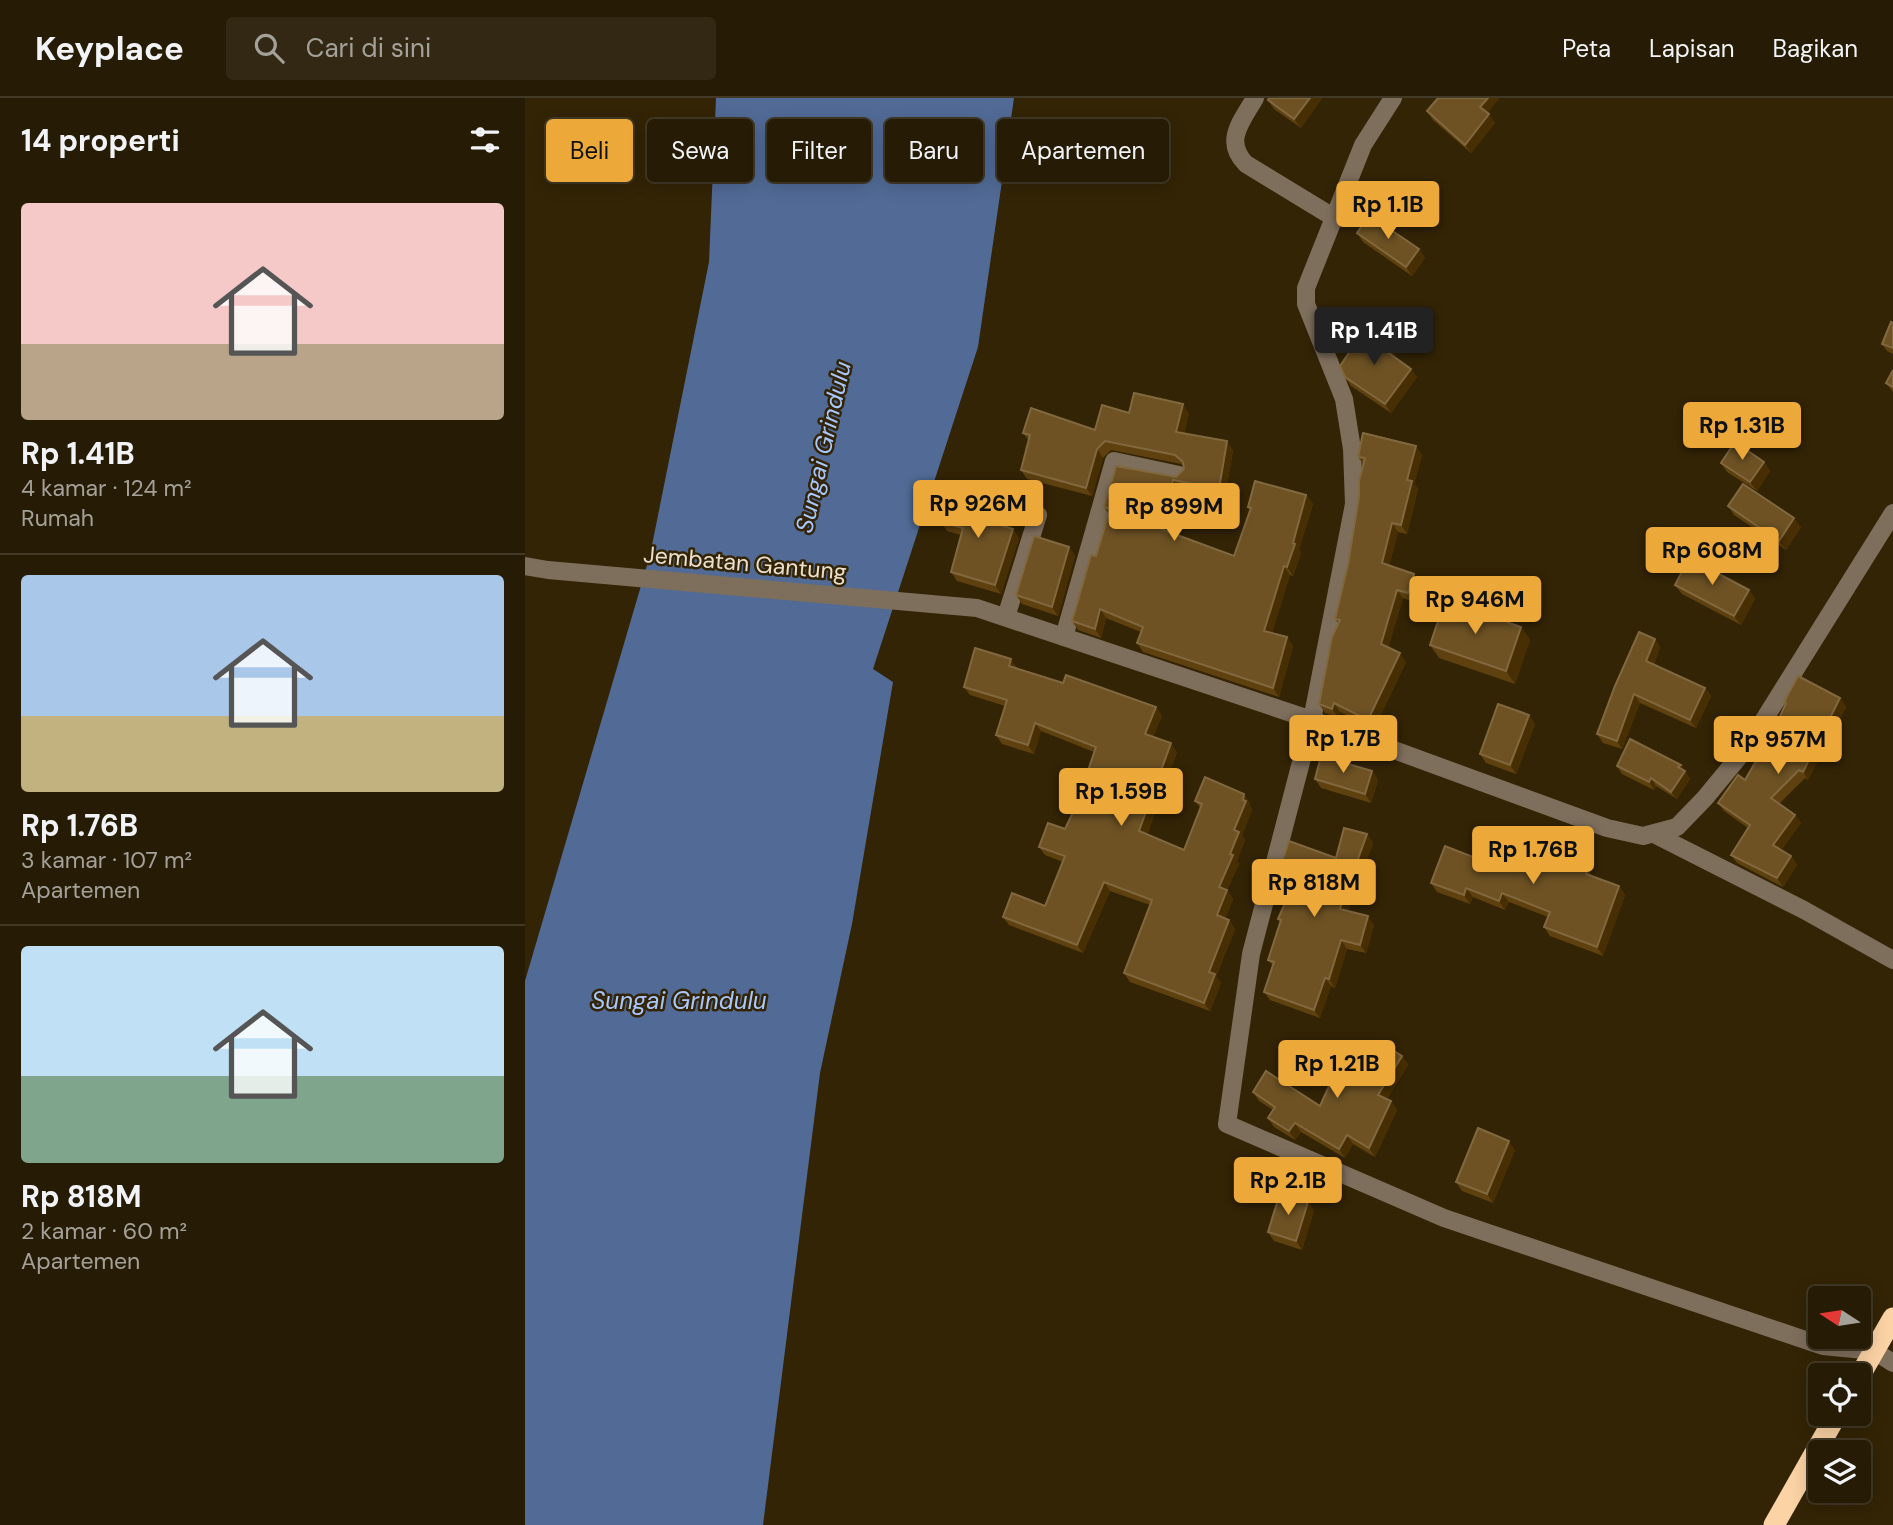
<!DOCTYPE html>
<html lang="id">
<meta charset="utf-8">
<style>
:root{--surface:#261b04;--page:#322813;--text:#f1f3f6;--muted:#a4a19a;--line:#423926;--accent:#eca93a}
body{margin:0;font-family:"DM Sans",sans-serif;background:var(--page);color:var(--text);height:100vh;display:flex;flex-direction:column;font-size:26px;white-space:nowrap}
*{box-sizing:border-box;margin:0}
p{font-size:23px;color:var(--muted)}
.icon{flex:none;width:38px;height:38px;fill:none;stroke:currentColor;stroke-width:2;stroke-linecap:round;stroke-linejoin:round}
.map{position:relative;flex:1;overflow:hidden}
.details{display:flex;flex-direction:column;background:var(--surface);width:525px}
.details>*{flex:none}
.top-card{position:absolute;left:21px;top:21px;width:665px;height:63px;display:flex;gap:14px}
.needle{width:46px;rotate:282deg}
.controls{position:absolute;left:1283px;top:1188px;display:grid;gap:14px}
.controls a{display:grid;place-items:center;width:63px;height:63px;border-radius:7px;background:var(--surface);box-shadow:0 4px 18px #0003,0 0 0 2px var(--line);font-size:35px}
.price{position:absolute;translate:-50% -60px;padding:0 16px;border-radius:7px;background:var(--accent);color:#111;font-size:23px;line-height:46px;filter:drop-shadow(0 2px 4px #0008)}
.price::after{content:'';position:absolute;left:50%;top:42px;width:21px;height:16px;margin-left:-10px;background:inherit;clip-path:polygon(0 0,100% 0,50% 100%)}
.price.on{background:#222;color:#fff}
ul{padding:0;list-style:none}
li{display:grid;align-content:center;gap:14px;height:371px;padding:0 21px}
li+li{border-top:2px solid var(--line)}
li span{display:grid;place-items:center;height:217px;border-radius:7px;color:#555}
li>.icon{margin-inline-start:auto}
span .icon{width:126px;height:126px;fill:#fffc;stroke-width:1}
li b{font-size:30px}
h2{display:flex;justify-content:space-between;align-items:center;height:84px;padding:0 21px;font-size:30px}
.pill{padding:0 24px;border-radius:7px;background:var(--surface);box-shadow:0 4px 18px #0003,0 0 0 2px var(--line);font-size:24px;line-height:63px}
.pill.on{background:var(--accent);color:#111}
header{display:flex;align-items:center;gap:42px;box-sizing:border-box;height:98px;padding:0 35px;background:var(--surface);border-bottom:2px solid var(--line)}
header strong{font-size:33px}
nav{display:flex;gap:38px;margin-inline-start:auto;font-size:24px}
.search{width:490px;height:63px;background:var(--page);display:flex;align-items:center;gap:18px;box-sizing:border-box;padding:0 24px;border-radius:7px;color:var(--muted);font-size:26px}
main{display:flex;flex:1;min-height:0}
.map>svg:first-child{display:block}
</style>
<header>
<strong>Keyplace</strong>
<div class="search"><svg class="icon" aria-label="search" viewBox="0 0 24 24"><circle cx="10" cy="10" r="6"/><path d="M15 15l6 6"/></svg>Cari di sini</div>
<nav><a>Peta</a><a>Lapisan</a><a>Bagikan</a></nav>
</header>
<main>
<section class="details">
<h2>14 properti<svg class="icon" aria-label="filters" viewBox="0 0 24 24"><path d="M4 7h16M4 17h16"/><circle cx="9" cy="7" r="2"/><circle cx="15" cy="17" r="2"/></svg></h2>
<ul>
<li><span style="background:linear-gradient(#f6c9c9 65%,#b9a48a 0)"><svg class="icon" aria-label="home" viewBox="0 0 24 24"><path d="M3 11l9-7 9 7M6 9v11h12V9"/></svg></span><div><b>Rp 1.41B</b><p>4 kamar · 124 m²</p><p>Rumah</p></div></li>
<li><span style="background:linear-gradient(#a9c7e8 65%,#c2b280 0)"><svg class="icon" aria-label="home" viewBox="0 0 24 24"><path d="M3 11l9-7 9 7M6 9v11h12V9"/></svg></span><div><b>Rp 1.76B</b><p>3 kamar · 107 m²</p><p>Apartemen</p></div></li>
<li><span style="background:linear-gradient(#bfe0f5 60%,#7fa58c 0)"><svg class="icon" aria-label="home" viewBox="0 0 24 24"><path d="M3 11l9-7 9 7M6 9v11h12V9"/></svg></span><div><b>Rp 818M</b><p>2 kamar · 60 m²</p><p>Apartemen</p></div></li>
</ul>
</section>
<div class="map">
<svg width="1368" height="1427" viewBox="0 0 1368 1427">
<rect width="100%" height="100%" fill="#332405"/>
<polygon fill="#516b96" points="191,0 489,0 453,249 348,571 368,584 327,826 295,975 238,1427 0,1427 0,883 125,457 184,164"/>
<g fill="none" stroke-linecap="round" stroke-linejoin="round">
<g stroke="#7e6e5c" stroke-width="18">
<path d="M730 0C717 23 698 43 721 66L808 119"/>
<polyline points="868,0 838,47 781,190 781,206 819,301 827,351 829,406 787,622 726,856 702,1026 919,1120 1298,1248 1349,1253 1368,1265"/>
<polyline points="0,468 23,472 452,510 787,622 1082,730 1118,738 1152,729 1180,700 1222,649 1368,415"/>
<polyline points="481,519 513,417"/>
<polyline points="539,539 589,363 654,377"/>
<polyline points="1129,736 1279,812 1368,862"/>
</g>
<g stroke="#fbd3a5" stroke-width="21">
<polyline points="1334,1279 1368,1220"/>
<polyline points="1249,1427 1312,1316"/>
</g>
</g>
<g fill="#5e410f">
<polygon points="797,0 776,30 749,11 743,2"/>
<polygon points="902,13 962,15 970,25 946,55 908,22"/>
<polygon points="832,135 894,151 900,160 887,178 838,144"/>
<polygon points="1368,225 1368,256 1362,253 1357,246"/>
<polygon points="865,248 871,257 869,259 892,279 866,315 826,288 820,279"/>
<polygon points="1368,272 1368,294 1361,285"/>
<polygon points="604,315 664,315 659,336 708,352 700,399 654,391 644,434 709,458 725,412 723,409 781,397 788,406 774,452 776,455 768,478 765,477 747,535 762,539 768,548 754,599 618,554 612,545 616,534 581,520 576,540 553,532 547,523 571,458 583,415 579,409 651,379 659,371 659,368 656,366 586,352 578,360 567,398 502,381 496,372 504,343 498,335 570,332"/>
<polygon points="897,357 889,386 893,391 882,436 873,434 864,468 895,484 889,504 878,500 863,550 881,564 849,631 815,614 813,619 800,615 794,606 813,525 810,521 823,466 834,399 838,366 833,359"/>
<polygon points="1239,364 1245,373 1232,393 1202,374 1196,365"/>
<polygon points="1203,408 1276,429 1261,452 1209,417"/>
<polygon points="416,424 488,426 486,431 494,440 476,496 432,483 426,474 436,437 422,433"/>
<polygon points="544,449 550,458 533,518 497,506 491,497"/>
<polygon points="1150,487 1224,492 1230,501 1216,527 1157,496"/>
<polygon points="996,529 1005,542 990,586 914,560 905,547"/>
<polygon points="1130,541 1135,549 1129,567 1180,590 1186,598 1171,630 1115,605 1097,651 1078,645 1072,636"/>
<polygon points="492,569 491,571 538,585 631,609 637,618 628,639 652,654 622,737 659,752 676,711 670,703 725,705 725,708 727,712 717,737 720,742 712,763 714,766 702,792 708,801 700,821 704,822 710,831 691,879 696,885 685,913 605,884 599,875 625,807 585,793 558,855 484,827 478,819 520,808 538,764 520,757 514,749 540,731 551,708 569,654 516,633 509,656 477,646 471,637 480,608 445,597 439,589"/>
<polygon points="1315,600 1321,609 1283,682 1280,680 1254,706 1270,717 1276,725 1256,752 1266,758 1272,767 1258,789 1212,765 1206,757 1223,730 1199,713 1193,705 1220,682 1249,632 1260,606 1259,604"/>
<polygon points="1004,617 1010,626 991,676 961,665 955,656"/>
<polygon points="1156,667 1165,681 1152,701 1131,688 1129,692 1097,676 1092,668"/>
<polygon points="847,673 853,682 846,705 796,690 790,681"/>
<polygon points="842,736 848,745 823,813 849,827 841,855 822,851 810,890 806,888 795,920 745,902 739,894 748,868 743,862 755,824 753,821 767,791 758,788 752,779 811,760"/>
<polygon points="1004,753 1004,754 1041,770 1062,771 1067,778 1094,788 1100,797 1078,858 1025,838 1019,829 1023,819 984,804 980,812 948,799 945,806 912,794 906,785 958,763"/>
<polygon points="877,958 883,967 862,1001 866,1003 872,1012 850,1059 828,1046 820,1060 776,1034 770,1042 749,1029 743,1020 748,1012 734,1003 728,994 795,1008 838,967"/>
<polygon points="990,1052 968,1105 937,1093 931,1084"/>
<polygon points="783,1104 789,1113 777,1152 749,1143 743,1134"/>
</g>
<g fill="#472e03">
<polygon points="785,0 797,0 776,30 769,21"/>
<polygon points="963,0 975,0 961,17 955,9"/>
<polygon points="964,16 970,25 946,55 940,47"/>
<polygon points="894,151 900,160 887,178 881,169"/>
<polygon points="865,248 871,257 867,262 861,253"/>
<polygon points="886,271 892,279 866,315 860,306"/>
<polygon points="658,306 664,315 658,343 651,334"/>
<polygon points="702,343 708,352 700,399 694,391"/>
<polygon points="891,348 897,357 889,386 893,391 882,436 876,427 882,382"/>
<polygon points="572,351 578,360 567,398 561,390"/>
<polygon points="1239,364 1245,373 1232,393 1225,384"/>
<polygon points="648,382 654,391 642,440 636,431"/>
<polygon points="781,397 788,406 774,452 776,455 768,478 762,469"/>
<polygon points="482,417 488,426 485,437 478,428"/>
<polygon points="1269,420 1276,429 1261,452 1254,443"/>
<polygon points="867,425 873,434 863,474 857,465"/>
<polygon points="488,431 494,440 476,496 470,487"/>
<polygon points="544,449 550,458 533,518 527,509"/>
<polygon points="759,468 765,477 745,542 739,533"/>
<polygon points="889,476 895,484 889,504 883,495"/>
<polygon points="872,492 878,500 862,555 856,546"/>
<polygon points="1224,492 1230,501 1216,527 1209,518"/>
<polygon points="575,511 581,520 576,540 570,531"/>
<polygon points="996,529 1005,542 990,586 981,573"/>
<polygon points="762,539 768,548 754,599 748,590"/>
<polygon points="1130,541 1135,549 1127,572 1121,563"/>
<polygon points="875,555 881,564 849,631 843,622"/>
<polygon points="486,561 492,569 490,577 484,568"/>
<polygon points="1180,590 1186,598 1171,630 1165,622"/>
<polygon points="1109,596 1115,605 1097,651 1092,643"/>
<polygon points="1315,600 1321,609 1283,682 1278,674"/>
<polygon points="809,605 815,614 813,619 807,611"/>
<polygon points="631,609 637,618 626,644 620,636"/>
<polygon points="1004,617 1010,626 991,676 985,667"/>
<polygon points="510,625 516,633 509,656 503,647"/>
<polygon points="646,645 652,654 620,742 614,733"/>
<polygon points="1156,667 1165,681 1152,701 1146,694 1153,669"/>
<polygon points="847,673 853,682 846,705 840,696"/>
<polygon points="1126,680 1131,688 1129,692 1124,684"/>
<polygon points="719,696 725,705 725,708 727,712 717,737 720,742 712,763 714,766 702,792 708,801 698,826 692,817 694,789 705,756 709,732"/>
<polygon points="1270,717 1276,725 1254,756 1248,747"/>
<polygon points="842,736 848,745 821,819 815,811"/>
<polygon points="998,744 1004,753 1001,760 995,751"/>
<polygon points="1266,758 1272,767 1258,789 1252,780"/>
<polygon points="579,784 585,793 558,855 552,847"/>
<polygon points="1094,788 1100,797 1078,858 1072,849"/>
<polygon points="941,790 948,799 945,806 939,797"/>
<polygon points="977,795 984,804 980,812 974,803"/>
<polygon points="843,818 849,827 841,855 835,847"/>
<polygon points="704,822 710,831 691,879 696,885 685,913 679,905 684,874"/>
<polygon points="816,842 822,851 810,890 804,881"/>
<polygon points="800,880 806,888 795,920 789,912"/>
<polygon points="877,958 883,967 859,1006 853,997"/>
<polygon points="866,1003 872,1012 850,1059 844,1050"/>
<polygon points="770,1025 776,1034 770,1042 764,1033"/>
<polygon points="822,1037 828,1046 820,1060 814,1051"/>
<polygon points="984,1043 990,1052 968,1105 962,1096"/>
<polygon points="783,1104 789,1113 777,1152 771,1143"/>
</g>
<g fill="#6e5224" stroke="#81683f" stroke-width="2">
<polygon points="744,0 785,0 769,21 743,2"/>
<polygon points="913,0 963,0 955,9 964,16 940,47 902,13"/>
<polygon points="844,117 894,151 881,169 832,135"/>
<polygon points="1366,224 1368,225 1368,250 1357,246"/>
<polygon points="840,231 865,248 861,253 886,271 860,306 820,279 815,268"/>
<polygon points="1368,272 1368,289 1361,285"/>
<polygon points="609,295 658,306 651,334 702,343 694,391 648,382 636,431 709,458 726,410 723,409 730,383 781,397 768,445 770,446 762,469 759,468 739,533 762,539 748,590 612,545 618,529 575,511 570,531 547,523 566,457 571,458 585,411 579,409 591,368 651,379 659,371 658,364 650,357 580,343 572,351 561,390 496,372 505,337 498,335 506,310 570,332 577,307 604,315"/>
<polygon points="838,335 891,348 882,382 887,383 876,427 867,425 857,465 889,476 883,495 872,492 856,546 875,555 843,622 809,605 807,611 794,606 807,539 815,522 810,521 823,466 834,399 834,383 840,360 833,359"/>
<polygon points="1210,344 1239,364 1225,384 1196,365"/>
<polygon points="1218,386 1269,420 1254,443 1203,408"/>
<polygon points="423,400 482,417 478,428 488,431 470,487 426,474 438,430 416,424"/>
<polygon points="509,438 544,449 527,509 491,497"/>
<polygon points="1164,460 1224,492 1209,518 1150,487"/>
<polygon points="920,502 996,529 981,573 905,547"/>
<polygon points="1114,534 1130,541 1121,563 1180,590 1165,622 1109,596 1092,643 1072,636 1090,588"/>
<polygon points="450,550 486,561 484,568 538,585 541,577 631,609 620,636 646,645 614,733 659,752 677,706 670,703 680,679 719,696 718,702 721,703 709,732 714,734 705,756 708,757 694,789 702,792 692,817 704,822 684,874 690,876 679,905 599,875 627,802 579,784 552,847 478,819 487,795 520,808 540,758 514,749 523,725 540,731 551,708 571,649 510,625 503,647 471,637 482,602 439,589"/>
<polygon points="1273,578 1315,600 1278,674 1274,672 1246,700 1270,717 1248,747 1266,758 1252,780 1206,757 1225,727 1193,705 1213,677 1220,682 1249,632 1261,605 1259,604"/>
<polygon points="973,606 1004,617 985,667 955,656"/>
<polygon points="1105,641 1156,667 1153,669 1160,673 1146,694 1126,680 1124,684 1092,668"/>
<polygon points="796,658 847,673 840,696 790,681"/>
<polygon points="819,730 842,736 815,811 843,818 835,847 816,842 804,881 800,880 789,912 739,894 749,864 743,862 756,822 753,821 769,785 752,779 764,743 811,760"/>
<polygon points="970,733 998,744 995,751 1041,770 1043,764 1062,771 1061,776 1094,788 1072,849 1019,829 1025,814 977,795 974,803 941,790 939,797 906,785 920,748 958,763"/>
<polygon points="853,943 877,958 853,997 866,1003 844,1050 822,1037 814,1051 770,1025 764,1033 743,1020 750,1009 728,994 741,973 795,1008 819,955 838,967"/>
<polygon points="953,1030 984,1043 962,1096 931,1084"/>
<polygon points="755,1095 783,1104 771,1143 743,1134"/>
</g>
<g text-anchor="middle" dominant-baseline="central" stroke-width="5" stroke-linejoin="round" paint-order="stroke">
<g font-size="23" fill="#eae0cf" stroke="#332405">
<text transform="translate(220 465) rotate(5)">Jembatan Gantung</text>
</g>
<g font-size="24" font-style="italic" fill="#a8c8ff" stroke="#332405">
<text transform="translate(298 349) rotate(-77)">Sungai Grindulu</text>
<text x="154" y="902">Sungai Grindulu</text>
</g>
</g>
</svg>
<div class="controls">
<a><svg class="needle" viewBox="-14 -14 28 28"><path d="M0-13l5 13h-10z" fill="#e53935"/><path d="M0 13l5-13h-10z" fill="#a4a19a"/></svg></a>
<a><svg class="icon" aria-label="locate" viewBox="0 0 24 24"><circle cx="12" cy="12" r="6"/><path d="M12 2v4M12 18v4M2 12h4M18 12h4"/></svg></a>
<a><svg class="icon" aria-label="layers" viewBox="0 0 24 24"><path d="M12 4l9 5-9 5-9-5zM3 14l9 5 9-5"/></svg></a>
</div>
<b class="price" style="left:863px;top:143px">Rp 1.1B</b>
<b class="price on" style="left:849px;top:269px">Rp 1.41B</b>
<b class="price" style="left:1217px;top:364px">Rp 1.31B</b>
<b class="price" style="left:453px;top:442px">Rp 926M</b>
<b class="price" style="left:649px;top:445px">Rp 899M</b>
<b class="price" style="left:1187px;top:489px">Rp 608M</b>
<b class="price" style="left:950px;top:538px">Rp 946M</b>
<b class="price" style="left:818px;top:677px">Rp 1.7B</b>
<b class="price" style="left:1253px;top:678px">Rp 957M</b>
<b class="price" style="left:596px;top:730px">Rp 1.59B</b>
<b class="price" style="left:1008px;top:788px">Rp 1.76B</b>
<b class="price" style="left:789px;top:821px">Rp 818M</b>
<b class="price" style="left:812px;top:1002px">Rp 1.21B</b>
<b class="price" style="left:763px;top:1119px">Rp 2.1B</b>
<div class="top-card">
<a class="pill on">Beli</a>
<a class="pill">Sewa</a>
<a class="pill">Filter</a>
<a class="pill">Baru</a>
<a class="pill">Apartemen</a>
</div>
</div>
</main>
